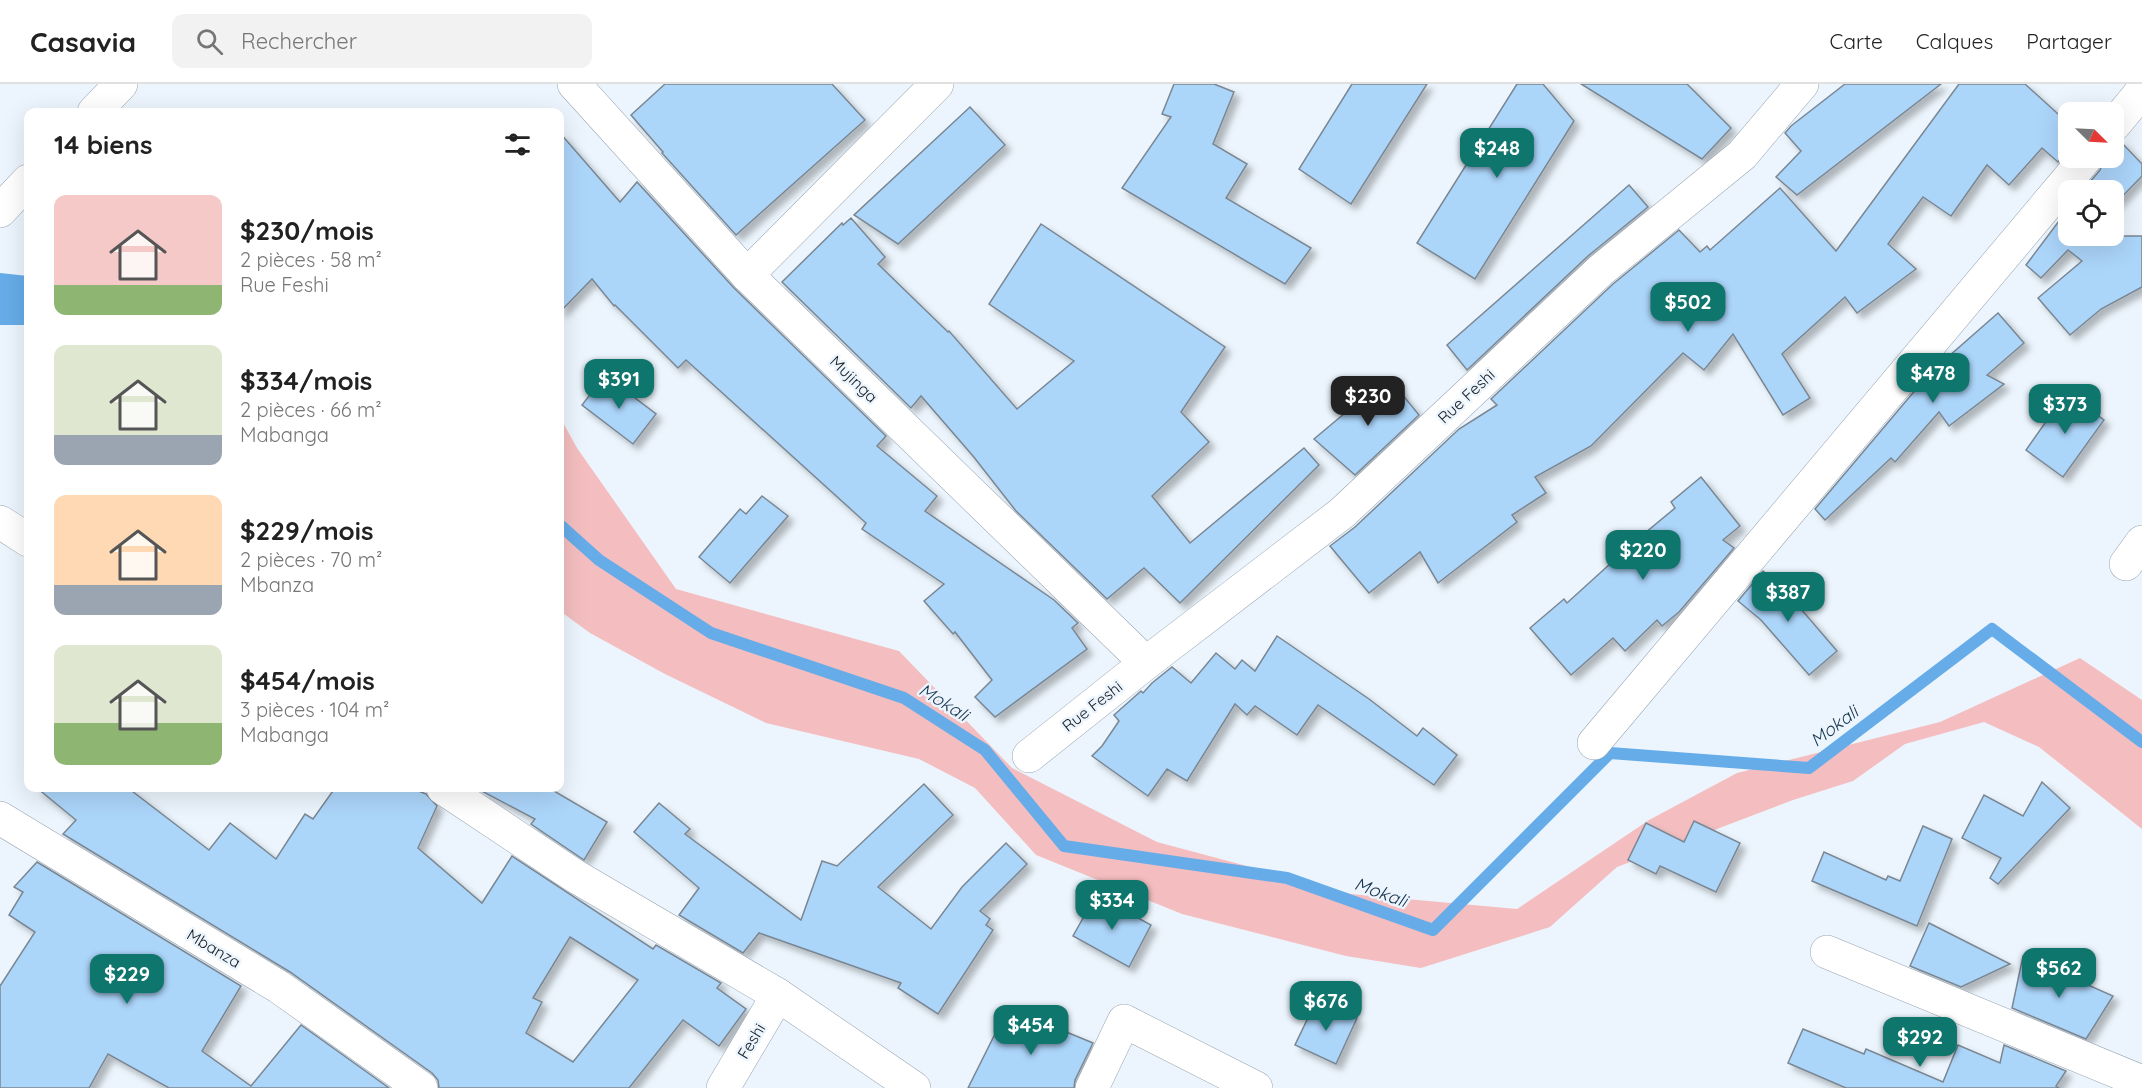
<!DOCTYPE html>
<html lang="fr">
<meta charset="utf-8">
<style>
:root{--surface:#fff;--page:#f2f2f2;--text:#222;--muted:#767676;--line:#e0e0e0;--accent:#0f766e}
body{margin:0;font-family:Quicksand,sans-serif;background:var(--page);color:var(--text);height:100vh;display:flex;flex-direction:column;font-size:22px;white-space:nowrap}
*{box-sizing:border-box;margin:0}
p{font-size:20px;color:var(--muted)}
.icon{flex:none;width:33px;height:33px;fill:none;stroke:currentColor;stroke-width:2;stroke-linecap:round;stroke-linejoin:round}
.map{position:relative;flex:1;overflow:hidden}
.sheet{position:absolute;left:24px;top:24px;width:540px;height:684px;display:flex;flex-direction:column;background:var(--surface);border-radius:12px;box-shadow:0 6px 24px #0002}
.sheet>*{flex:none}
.needle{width:39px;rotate:114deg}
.controls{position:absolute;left:2058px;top:18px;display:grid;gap:12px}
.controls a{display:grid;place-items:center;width:66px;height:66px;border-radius:12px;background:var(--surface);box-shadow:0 6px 24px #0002;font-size:30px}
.price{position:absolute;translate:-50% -51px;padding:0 14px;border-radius:12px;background:var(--accent);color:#fff;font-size:20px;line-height:39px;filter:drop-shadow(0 2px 3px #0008)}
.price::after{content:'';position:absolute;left:50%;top:36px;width:18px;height:14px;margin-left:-9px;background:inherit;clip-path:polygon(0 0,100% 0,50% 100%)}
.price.active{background:#222;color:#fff}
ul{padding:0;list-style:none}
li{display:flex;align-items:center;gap:18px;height:150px;padding:0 30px}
li span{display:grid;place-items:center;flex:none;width:168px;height:120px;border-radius:12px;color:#555}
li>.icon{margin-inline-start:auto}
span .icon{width:72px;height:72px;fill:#fffc;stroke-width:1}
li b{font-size:26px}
h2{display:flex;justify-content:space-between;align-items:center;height:72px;padding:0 30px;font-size:26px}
header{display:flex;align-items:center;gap:36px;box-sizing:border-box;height:84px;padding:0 30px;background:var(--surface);border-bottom:2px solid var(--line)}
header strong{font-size:28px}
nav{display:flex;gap:33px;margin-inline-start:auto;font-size:21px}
.search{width:420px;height:54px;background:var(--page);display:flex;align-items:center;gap:15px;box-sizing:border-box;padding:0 21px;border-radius:12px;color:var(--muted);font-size:22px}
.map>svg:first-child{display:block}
</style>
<header>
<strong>Casavia</strong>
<div class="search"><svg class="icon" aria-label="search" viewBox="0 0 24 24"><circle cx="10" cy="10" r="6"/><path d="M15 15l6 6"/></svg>Rechercher</div>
<nav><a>Carte</a><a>Calques</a><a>Partager</a></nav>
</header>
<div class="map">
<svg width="2142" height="1004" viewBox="0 0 2142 1004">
<defs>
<filter id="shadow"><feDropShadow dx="5.5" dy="5.5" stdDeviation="3" flood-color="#0004"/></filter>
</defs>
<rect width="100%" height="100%" fill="#ecf5fd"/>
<polygon fill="#f4bec0" points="560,333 577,364 676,505 899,567 1012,684 1157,758 1351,810 1517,825 1649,736 1737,689 1940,638 2080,574 2142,616 2142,745 2039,663 1984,638 1905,660 1853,697 1793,716 1617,783 1550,843 1421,884 1346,872 1182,830 1036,771 975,704 919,675 766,639 665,590 590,549 560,527"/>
<polygon fill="#66ace8" points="0,189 28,192 28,241 0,241"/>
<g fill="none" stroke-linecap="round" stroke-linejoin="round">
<polyline stroke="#66ace8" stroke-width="12" points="560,441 599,476 711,549 904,614 985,666 1064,762 1287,794 1433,846 1610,669 1809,684 1992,545 2142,658"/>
</g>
<g fill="#acd5fa" stroke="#7a8793" stroke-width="1.5" fill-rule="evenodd" filter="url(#shadow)">
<polygon points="665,0 832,0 865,36 736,151 662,69 663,68 631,31"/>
<polygon points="1174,0 1214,0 1234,8 1213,60 1247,80 1226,114 1311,164 1285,200 1122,104 1171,33 1162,30"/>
<polygon points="1352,0 1427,0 1351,120 1299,85"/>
<polygon points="1517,0 1543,0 1574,37 1475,195 1417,159"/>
<polygon points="1581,0 1687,0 1731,44 1702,75"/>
<polygon points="1845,0 1941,0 1797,111 1776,93 1801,67 1785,49 1791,42"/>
<polygon points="1959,0 2025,0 2068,39 2068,66 2058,78 2042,64 2009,101 1987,81 1951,132 1923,113 1888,160 1916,185 1857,229 1845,213 1782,270 1810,314 1783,331 1733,250 1704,286 1683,269 1591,362 1535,393 1546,409 1512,431 1517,438 1438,499 1420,468 1369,509 1330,462 1355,443 1459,345 1497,321 1491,315 1613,200 1679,146 1700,168 1707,162 1710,166 1780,104 1836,167"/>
<polygon points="970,23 1005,61 898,160 854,131"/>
<polygon points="560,49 620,118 637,98 734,204 886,352 877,362 937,412 925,427 1054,516 1078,539 1072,544 1087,565 995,633 975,613 992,596 955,548 953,550 924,517 944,500 862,445 866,439 686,276 678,284 615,221 614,222 592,195 560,228"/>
<polygon points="2121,58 2142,80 2142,92 2114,121 2114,106 2083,106 2100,86 2104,74 2114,74 2114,59"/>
<polygon points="1629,101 1648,123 1588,172 1467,286 1447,261"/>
<polygon points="2068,125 2068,152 2142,152 2142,203 2101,225 2070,251 2038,214 2082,177 2068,166 2041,194 2026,181"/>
<polygon points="851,134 885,173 878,180 948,248 949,247 1017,325 1074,277 989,220 1041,140 1225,263 1181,328 1209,358 1152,412 1190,459 1304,364 1319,381 1180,519 1144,484 1107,515 1016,427 973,372 921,312 911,324 782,198 842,139 843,141"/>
<polygon points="1998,229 2024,259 1987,291 2004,300 1949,342 1939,328 1895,378 1891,374 1825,436 1815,425 1939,278 1941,279"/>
<polygon points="605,291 656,330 633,360 582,321"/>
<polygon points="1388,293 1419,331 1355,391 1314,355"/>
<polygon points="2066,309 2104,336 2063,393 2026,366"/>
<polygon points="1701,393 1740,442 1723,456 1734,464 1679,528 1662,542 1657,536 1625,567 1613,554 1571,591 1530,544 1564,515 1567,519 1611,479 1610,478 1675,424 1671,418"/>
<polygon points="762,412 788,432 730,499 699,473 740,425 746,430"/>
<polygon points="1763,487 1777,497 1837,567 1809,591 1761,536 1738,517"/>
<polygon points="1277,552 1369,615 1417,652 1423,644 1457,671 1434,701 1318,621 1297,651 1255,622 1247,631 1235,620 1187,697 1167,685 1148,712 1092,672 1102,662 1119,637 1114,631 1141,607 1143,609 1152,599 1172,583 1191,599 1216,569 1235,585 1242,576 1255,587"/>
<polygon points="2042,698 2070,724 1998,800 1990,794 2001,774 1962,754 1984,711 2023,732"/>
<polygon points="924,700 953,731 878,803 931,845 962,803 1006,759 1027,780 980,827 990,835 986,841 993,846 938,930 898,904 901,899 759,849 743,869 679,831 699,804 634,748 659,719 690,745 685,750 801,836 822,777 837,782"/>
<path d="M37 704H128L209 766 230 739 276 775 305 730 313 735 335 704H411L426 710 437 722 418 764 482 819 512 772 653 865 656 861 721 899 717 904 746 925 719 962 683 936 629 1004H439L438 996 432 989 290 888 63 750 76 736ZM570 853 638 896 573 978 526 949 542 918 533 914Z"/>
<polygon points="476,704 549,704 607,738 584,776 531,740 535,735"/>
<polygon points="1694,737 1740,759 1716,808 1660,782 1656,790 1628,776 1646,739 1684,758"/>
<polygon points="1923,742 1952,755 1917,842 1812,797 1824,768 1886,796 1888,792 1900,797"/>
<polygon points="37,778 241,902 202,967 251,1002 301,941 389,1004 169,1004 108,970 89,1004 0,1004 0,902 35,848 9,831 23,808 14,803"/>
<polygon points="1096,811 1151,841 1129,883 1073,852"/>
<polygon points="1929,839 2010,880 1961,903 1910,882"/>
<polygon points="2023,872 2113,912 2086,955 2012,924"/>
<polygon points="1317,915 1357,934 1336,980 1295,961"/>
<polygon points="1008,924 1093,959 1075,996 1074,1004 968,1004"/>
<polygon points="1803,945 1864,970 1866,965 1943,998 1958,961 2000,979 2004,961 2066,987 2056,1002 2059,1004 1846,1004 1788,979"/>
</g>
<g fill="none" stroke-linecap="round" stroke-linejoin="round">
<g stroke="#98a5b2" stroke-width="34">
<g id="minor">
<polyline points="574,0 747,191 1146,579"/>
<polyline points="94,28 121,0"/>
<polyline points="2114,41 2142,7"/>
<polyline points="0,127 28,97"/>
<polyline points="747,191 937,0"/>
<polyline points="0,438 28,456"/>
<polyline points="2126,480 2142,458"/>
<polyline points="1594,659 2086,74"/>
<polyline points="1029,672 1146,579 1342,429 1601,186 1742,71 1802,0"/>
<polyline points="443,704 575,792 778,911 914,1004"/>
<polyline points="0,734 279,903 421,1004"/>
<polyline points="1827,868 2142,998"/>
<polyline points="723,1004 778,911"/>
<polyline points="1092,1004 1124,937 1256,1004"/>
</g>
</g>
<use href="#minor" stroke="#fff" stroke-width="33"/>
</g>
<g text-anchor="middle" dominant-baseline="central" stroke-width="5" stroke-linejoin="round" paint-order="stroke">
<g font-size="16" fill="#151a1f" stroke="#ecf5fd">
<text transform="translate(854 295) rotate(44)">Mujinga</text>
<text transform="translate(1466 312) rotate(-43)">Rue Feshi</text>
<text transform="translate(1092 622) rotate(-38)">Rue Feshi</text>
<text transform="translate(214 864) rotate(31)">Mbanza</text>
<text transform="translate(751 957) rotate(-59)">Feshi</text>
</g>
<g font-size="18" font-style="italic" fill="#17354e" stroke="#ecf5fd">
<text transform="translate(944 618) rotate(32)">Mokali</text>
<text transform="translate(1834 642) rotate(-37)">Mokali</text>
<text transform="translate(1381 808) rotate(20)">Mokali</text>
</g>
</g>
</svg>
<div class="controls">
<a><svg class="needle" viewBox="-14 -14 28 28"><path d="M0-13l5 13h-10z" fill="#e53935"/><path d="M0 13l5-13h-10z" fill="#767676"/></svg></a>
<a><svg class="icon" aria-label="locate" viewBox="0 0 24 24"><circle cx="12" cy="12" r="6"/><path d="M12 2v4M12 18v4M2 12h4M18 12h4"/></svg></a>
</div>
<b class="price" style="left:1497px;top:95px">$248</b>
<b class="price" style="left:1688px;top:249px">$502</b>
<b class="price" style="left:1933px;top:320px">$478</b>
<b class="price" style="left:619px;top:326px">$391</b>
<b class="price active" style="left:1368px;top:343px">$230</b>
<b class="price" style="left:2065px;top:351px">$373</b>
<b class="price" style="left:1643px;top:497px">$220</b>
<b class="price" style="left:1788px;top:539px">$387</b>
<b class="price" style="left:1112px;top:847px">$334</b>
<b class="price" style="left:2059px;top:915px">$562</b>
<b class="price" style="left:127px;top:921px">$229</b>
<b class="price" style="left:1326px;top:948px">$676</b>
<b class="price" style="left:1031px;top:972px">$454</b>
<b class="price" style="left:1920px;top:984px">$292</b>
<section class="sheet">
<h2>14 biens<svg class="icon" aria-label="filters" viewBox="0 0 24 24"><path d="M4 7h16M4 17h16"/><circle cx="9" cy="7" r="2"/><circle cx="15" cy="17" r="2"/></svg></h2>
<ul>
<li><span style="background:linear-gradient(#f6c9c9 75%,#8fb573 0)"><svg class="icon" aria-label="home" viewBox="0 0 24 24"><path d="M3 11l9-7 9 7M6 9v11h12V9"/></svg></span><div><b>$230/mois</b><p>2 pièces · 58 m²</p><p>Rue Feshi</p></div></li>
<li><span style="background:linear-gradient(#dfe7d0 75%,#9aa5b1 0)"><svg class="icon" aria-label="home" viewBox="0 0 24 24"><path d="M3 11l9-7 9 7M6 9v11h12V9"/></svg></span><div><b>$334/mois</b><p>2 pièces · 66 m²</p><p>Mabanga</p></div></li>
<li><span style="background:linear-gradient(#ffd9b3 75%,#9aa5b1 0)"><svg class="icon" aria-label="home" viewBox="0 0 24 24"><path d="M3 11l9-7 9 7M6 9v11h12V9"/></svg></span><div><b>$229/mois</b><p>2 pièces · 70 m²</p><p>Mbanza</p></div></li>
<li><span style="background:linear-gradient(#dfe7d0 65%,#8fb573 0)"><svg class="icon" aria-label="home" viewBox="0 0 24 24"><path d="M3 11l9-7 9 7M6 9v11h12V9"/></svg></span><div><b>$454/mois</b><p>3 pièces · 104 m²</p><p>Mabanga</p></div></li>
</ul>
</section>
</div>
